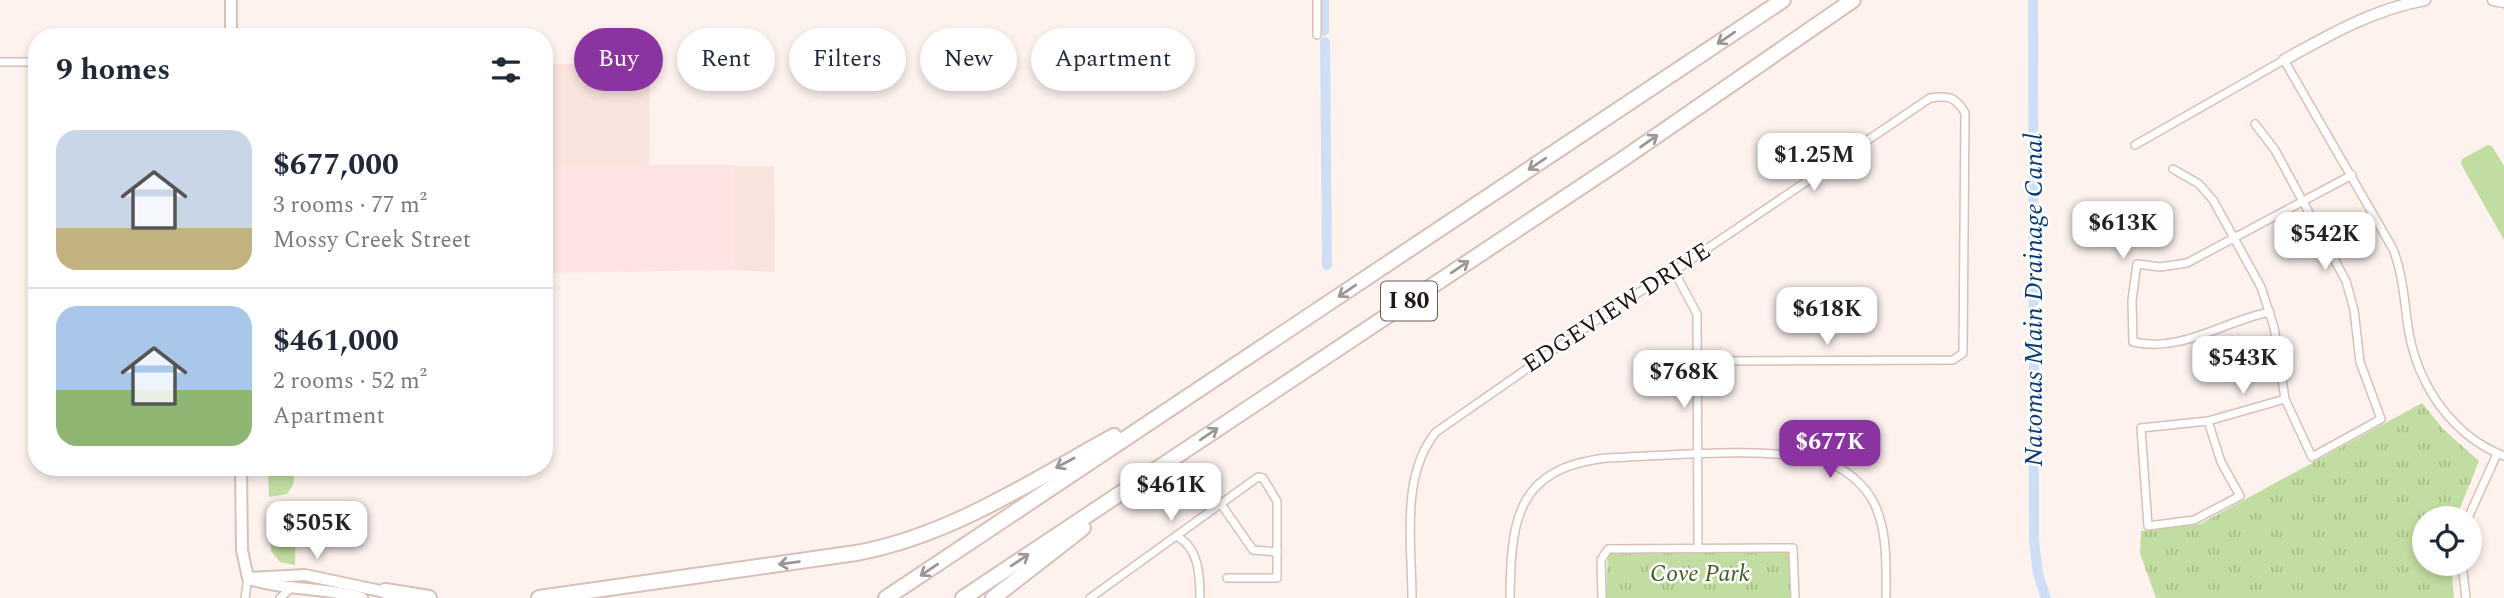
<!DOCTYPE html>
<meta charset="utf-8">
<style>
:root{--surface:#fff;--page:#f2f2f3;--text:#1f2937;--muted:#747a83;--line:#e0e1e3;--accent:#8b33a0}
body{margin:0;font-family:Spectral,serif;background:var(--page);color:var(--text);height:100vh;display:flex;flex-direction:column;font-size:26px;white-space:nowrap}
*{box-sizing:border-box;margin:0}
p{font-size:23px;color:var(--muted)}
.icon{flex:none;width:38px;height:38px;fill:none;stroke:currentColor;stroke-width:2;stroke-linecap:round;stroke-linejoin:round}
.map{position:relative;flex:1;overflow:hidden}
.sheet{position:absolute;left:28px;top:28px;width:525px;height:448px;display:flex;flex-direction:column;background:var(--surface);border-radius:28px;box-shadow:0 4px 10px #0003}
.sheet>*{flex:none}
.hud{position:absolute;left:574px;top:28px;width:665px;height:63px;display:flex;gap:14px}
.buttons{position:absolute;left:2412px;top:506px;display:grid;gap:14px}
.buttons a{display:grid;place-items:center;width:70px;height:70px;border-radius:50%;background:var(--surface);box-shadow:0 4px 10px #0003;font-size:35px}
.price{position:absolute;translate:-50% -60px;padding:0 16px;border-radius:14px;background:#fff;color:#222;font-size:23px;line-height:46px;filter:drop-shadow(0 2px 4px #0008)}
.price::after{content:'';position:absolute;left:50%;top:42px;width:21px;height:16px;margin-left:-10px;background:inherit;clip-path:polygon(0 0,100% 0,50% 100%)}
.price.current{background:var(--accent);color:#fff}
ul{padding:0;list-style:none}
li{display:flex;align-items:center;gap:21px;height:175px;padding:0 28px}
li+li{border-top:2px solid var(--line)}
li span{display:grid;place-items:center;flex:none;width:196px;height:140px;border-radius:21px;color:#555}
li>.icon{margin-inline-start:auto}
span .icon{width:84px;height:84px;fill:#fffc;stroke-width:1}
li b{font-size:30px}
h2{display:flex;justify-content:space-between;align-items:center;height:84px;padding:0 28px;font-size:30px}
.pill{padding:0 24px;border-radius:32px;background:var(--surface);box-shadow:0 4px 10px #0003;font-size:24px;line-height:63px}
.pill.current{background:var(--accent);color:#fff}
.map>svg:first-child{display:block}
</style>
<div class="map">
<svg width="2504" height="598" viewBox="0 0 2504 598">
<defs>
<pattern id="park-tufts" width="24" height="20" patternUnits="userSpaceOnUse" patternTransform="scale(1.75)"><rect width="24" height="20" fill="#c2dda1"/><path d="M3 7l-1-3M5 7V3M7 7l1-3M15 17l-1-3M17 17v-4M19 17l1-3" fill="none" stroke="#a6bd8a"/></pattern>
</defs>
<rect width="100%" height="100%" fill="#fdf2ee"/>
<polygon fill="#ffe3e2" points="544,165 735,165 735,270 544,273"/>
<g fill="#f8e4dc">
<polygon points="650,63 649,165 544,165 544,64"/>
<polygon points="735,166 774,166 775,272 735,270"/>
</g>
<g fill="#c2dda1">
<polygon points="2488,145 2492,146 2504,166 2504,240 2461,164 2462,159"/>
<polygon points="268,467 295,467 293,485 287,494 269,497"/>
<polygon points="270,515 289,515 296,521 295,565 280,562 271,551"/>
</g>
<g fill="url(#park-tufts)">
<polygon points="2422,403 2444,430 2479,461 2456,518 2424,518 2424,564 2451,564 2454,598 2156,598 2140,553 2141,531 2200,524"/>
<polygon points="1793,548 1793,598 1606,598 1608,549"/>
</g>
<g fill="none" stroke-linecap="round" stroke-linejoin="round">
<g stroke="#cedff5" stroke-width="10">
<polyline points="1324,0 1324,31"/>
<polyline points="2033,0 2034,541 2038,574 2046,598"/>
<polyline points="1325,42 1327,265"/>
</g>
<g stroke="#d8c0b6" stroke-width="10">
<g id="minor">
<polyline points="1317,0 1317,35"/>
<polyline points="0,62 37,62"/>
<path d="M2135 145 2284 60 2393 249C2404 277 2404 304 2409 333 2419 387 2453 436 2504 456"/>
<polyline points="2173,169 2199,184 2213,200 2261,287 2274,327 2285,399 2312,457 2381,419 2360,362 2354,310 2346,281 2275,150 2255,124"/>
<polyline points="1674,271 1697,314 1698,547"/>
<path d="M2270 312C2223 321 2183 353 2133 342L2132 300 2137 264 2160 267 2187 263 2352 175"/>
<polygon points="2208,421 2221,462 2240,496 2194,520 2148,526 2141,428"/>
<polyline points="2208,421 2285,399"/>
<polyline points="1221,504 1253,550 1277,552"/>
<polyline points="2468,518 2497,454"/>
<polyline points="1176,536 1258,477 1263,478 1277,501 1277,578 1227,578"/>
<polyline points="2462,564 2466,598"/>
<polyline points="245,598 248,578"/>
<polyline points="280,598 291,588"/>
<path d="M1090 598 1176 536C1199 547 1200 576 1200 598"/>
<path d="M1412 598C1412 544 1400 476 1436 432L1620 304 1674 271 1930 98C1948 95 1956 97 1965 113L1963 353 1953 360 1697 361"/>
<path d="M1510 598C1511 520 1516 468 1607 458 1669 456 1767 445 1826 462 1845 468 1865 485 1874 503 1888 532 1886 566 1886 598"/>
<polyline points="1602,598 1601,560 1608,549 1793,548 1795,598"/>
</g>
</g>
<g stroke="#d8c0b6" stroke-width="13">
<g id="tertiary">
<polyline points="2493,0 2504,2"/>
<path d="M2284 60C2329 35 2374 9 2425 0"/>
</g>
</g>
<g stroke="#d8c0b6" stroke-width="14">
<g id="secondary">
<polyline points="231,0 231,37"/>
<polyline points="241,467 242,550 248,578"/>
<polyline points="248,578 305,575 390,593"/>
<path d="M250 579C287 591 325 587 362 598"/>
</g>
</g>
<g stroke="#d8c0b6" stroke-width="18">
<g id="motorway">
<polyline points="385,591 429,598"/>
<path d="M539 598 856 553C950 536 1032 481 1114 436"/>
<polyline points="886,598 1783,0"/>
<polyline points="963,598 1620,161 1853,0"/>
<polyline points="993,598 1083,528"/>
</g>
</g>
<use href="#minor" stroke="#fff" stroke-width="7"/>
<use href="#tertiary" stroke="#fff" stroke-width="10"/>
<use href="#secondary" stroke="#fff" stroke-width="10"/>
<use href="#motorway" stroke="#fff" stroke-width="14"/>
</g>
<defs><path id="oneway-shaft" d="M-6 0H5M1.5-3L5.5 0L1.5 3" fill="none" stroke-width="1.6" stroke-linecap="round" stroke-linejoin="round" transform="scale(1.75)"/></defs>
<g stroke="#9a9695">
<use href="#oneway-shaft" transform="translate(1726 38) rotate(146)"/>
<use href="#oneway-shaft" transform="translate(1649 141) rotate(-35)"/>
<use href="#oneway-shaft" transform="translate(1537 164) rotate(146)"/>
<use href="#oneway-shaft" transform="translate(1460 267) rotate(-34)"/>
<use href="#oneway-shaft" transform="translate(1347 291) rotate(146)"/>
<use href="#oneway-shaft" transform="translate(1209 434) rotate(-34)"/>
<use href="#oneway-shaft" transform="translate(1065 463) rotate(152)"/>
<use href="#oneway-shaft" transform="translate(1020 560) rotate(-34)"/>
<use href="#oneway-shaft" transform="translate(789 563) rotate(172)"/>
<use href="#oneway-shaft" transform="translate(929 570) rotate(146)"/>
</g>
<g text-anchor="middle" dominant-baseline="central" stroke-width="5" stroke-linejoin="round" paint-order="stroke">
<rect fill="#fff" stroke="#625c5a" stroke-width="2" x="1381" y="281.5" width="56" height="39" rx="5"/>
<g font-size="23" font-weight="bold" fill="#1f1613">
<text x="1409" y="301">I 80</text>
</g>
<g font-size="24" fill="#1f1613" stroke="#fff">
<text transform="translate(1617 308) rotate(-33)">EDGEVIEW DRIVE</text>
</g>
<g font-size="24" font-style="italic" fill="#445d1d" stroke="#fff">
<text x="1700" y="574">Cove Park</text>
</g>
<g font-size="26" font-style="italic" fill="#063c7a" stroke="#fff">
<text transform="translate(2034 300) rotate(-90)">Natomas Main Drainage Canal</text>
</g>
</g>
</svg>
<div class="buttons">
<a><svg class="icon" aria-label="locate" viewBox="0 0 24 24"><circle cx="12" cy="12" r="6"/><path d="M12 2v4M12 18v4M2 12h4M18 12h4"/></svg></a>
</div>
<b class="price" style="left:1814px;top:193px">$1.25M</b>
<b class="price" style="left:2123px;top:261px">$613K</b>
<b class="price" style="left:2325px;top:272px">$542K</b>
<b class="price" style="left:1827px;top:347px">$618K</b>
<b class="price" style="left:2243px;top:396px">$543K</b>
<b class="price" style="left:1684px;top:410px">$768K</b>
<b class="price current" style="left:1830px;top:480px">$677K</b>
<b class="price" style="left:1171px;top:523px">$461K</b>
<b class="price" style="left:317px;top:561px">$505K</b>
<div class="hud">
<a class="pill current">Buy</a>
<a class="pill">Rent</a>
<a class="pill">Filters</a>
<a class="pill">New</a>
<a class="pill">Apartment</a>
</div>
<section class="sheet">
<h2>9 homes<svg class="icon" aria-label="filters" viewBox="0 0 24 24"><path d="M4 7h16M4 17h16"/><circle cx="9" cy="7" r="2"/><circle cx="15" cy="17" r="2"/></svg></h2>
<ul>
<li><span style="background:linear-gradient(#c9d6e8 70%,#c2b280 0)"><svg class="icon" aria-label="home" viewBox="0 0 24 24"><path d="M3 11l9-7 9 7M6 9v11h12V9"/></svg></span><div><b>$677,000</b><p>3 rooms · 77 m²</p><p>Mossy Creek Street</p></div></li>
<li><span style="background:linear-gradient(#a9c7e8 60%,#8fb573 0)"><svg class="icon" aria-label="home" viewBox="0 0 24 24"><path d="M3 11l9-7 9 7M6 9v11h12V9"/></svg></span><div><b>$461,000</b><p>2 rooms · 52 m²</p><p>Apartment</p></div></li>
</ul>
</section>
</div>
